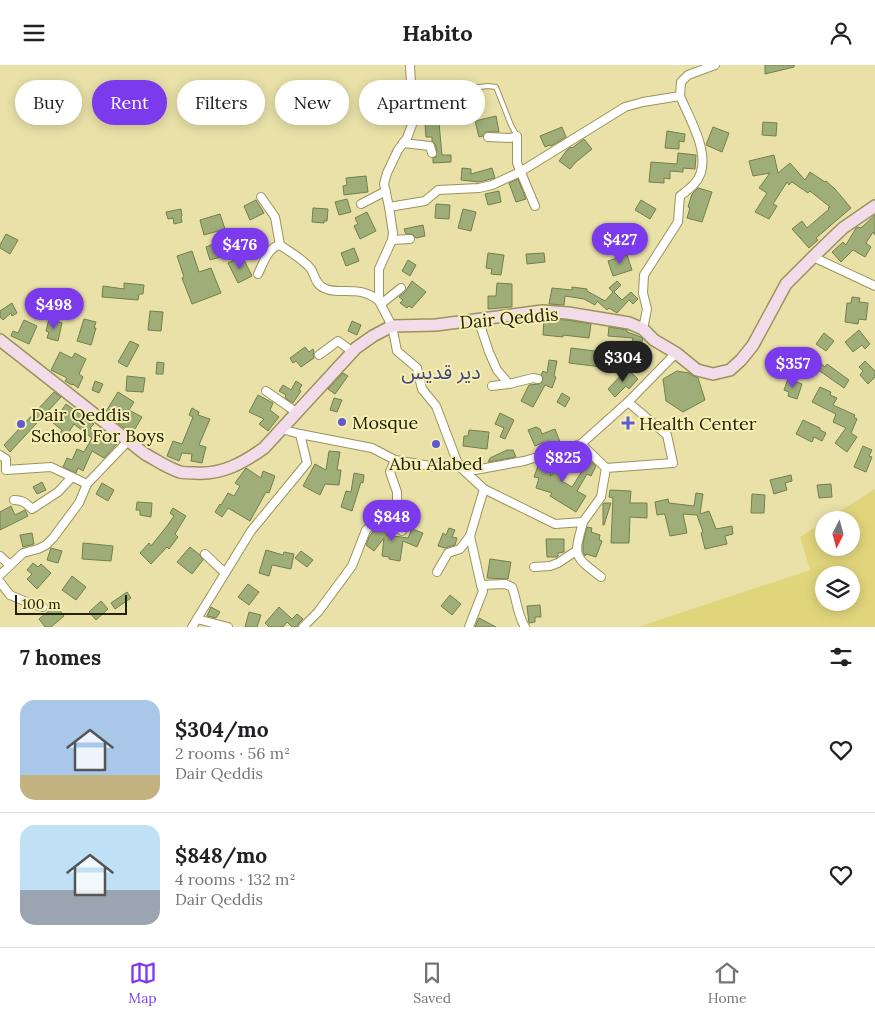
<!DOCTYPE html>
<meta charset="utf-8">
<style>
:root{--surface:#fff;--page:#f2f2f2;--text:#202124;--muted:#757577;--line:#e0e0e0;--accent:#7c3aed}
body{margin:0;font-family:Lora,"Noto Sans Arabic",serif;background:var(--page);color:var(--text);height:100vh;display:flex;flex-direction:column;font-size:19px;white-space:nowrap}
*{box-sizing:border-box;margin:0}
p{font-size:16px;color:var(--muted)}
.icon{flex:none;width:28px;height:28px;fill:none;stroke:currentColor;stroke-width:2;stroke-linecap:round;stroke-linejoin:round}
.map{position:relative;height:562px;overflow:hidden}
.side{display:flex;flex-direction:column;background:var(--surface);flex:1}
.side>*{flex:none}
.hud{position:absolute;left:15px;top:15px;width:500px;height:45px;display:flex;gap:10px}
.needle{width:32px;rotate:186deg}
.buttons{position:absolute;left:815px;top:446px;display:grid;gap:10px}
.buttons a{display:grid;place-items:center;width:45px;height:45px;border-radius:50%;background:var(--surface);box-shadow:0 2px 12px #0003;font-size:25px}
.scale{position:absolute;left:15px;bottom:12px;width:112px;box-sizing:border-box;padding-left:5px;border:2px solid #24210a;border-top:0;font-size:14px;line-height:18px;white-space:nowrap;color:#24210a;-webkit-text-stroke:4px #f6efb4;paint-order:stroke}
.price{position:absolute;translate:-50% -42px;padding:0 11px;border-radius:18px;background:var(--accent);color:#fff;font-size:16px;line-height:32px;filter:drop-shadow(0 1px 2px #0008)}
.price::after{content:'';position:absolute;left:50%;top:30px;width:15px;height:11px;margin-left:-8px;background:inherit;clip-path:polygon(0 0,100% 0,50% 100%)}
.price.on{background:#222;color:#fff}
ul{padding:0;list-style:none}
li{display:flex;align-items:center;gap:15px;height:125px;padding:0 20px}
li+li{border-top:1px solid var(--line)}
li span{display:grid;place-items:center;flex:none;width:140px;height:100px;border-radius:15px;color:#555}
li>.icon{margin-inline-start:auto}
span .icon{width:60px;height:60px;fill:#fffc;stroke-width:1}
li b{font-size:21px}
h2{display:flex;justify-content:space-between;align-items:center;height:60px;padding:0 20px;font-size:21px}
.tag{padding:0 18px;border-radius:22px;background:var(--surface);box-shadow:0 2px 12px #0003;font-size:18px;line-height:45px}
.tag.on{background:var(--accent);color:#fff}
header{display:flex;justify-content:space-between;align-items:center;height:65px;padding:0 20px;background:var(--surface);font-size:22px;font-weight:800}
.tab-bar{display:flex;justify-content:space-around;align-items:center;height:70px;border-top:1px solid var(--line);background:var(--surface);font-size:14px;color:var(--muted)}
.tab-bar a{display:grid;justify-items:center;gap:2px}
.tab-bar .on{color:var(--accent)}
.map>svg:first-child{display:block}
</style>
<header><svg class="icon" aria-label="menu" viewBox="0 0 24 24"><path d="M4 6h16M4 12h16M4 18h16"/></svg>Habito<svg class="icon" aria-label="person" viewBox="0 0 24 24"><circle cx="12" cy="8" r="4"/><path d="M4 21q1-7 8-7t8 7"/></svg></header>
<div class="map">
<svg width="875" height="562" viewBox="0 0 875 562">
<rect width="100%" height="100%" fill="#e9e1a8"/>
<path fill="#e1d57b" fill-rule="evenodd" d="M875 424V562H638L810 505 800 472 824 457V482H851V455H826ZM824 510H851V538H824Z"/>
<g fill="#9fae79" stroke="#72804c">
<polygon points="765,0 794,0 794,2 765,9"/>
<polygon points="496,51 499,67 486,67 483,71 479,72 475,56"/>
<polygon points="763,57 777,58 776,71 762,70"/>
<polygon points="439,58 442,90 451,90 451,97 433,98 433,93 436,92 437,86 435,79 432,76 432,72 426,72 425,59"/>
<polygon points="562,62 566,72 551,81 550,80 545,82 540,71"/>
<polygon points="713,62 729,68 722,87 706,80"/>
<polygon points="667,66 685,69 684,77 679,76 679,84 665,83"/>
<polygon points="584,74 592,84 576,97 570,104 559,96 567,85 571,82 572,83"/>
<polygon points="678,88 696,90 695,104 683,103 683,107 670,106 670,114 664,113 664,118 649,117 651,97 677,99"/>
<polygon points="774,90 778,108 790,98 805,115 810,107 825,117 826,116 835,124 851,143 816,173 818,175 809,183 792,164 802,156 807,163 829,144 828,143 830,142 810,126 808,128 792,117 789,120 787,117 773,139 777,141 769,154 755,147 767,128 759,123 770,108 753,111 749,96"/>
<polygon points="462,103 471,104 471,109 492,103 495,113 479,117 461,115"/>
<polygon points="366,111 368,127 344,130 343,121 347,120 346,113"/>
<polygon points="518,114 526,134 516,137 509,118"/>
<polygon points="698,123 712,127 702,157 687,153 690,143 688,142 692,129"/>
<polygon points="499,126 501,137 488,140 485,129"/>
<polygon points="347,134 351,147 339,150 335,137"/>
<polygon points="256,135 264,148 250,155 244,141"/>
<polygon points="641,135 656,144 650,154 635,145"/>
<polygon points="436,139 450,140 449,154 435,153"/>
<polygon points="313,143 328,144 327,156 324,156 324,158 312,157"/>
<polygon points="181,144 182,151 181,152 182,157 174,159 173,153 168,154 166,147"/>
<polygon points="463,144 476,147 471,166 458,163"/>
<polygon points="367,147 376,166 360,174 354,161 358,159 355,153"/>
<polygon points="220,149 225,164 204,170 200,155"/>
<polygon points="875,150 875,170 873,167 866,178 871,182 865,192 853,185 841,197 832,187 843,177 846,180 856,163 858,162 861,163"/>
<polygon points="629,159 644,168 635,183 623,176 629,167 625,164"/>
<polygon points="423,160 425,171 416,173 412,169 406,169 404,164"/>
<polygon points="6,169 18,175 10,189 0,183 0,180"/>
<polygon points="219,177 224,191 210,195 206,182"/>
<polygon points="354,183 359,196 346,201 341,188"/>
<polygon points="192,186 199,207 211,203 221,228 192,239 182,213 184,212 177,191"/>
<polygon points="488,188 504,190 501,210 491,209 492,204 486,203"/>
<polygon points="544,188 545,197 527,199 526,189"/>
<polygon points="627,190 632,205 613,211 608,196"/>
<polygon points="242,191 252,211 238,218 228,198"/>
<polygon points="408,195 416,200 410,211 402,206"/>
<polygon points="412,216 426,227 412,243 409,241 407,243 400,238 403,235 399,232 405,227"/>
<polygon points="617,216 621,220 614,227 622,235 631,227 638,234 633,239 629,235 617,248 609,243 607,245 597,236 595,240 584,234 565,231 564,240 549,239 552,223 572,225 572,222 587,224 587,226 605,236 613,227 609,223"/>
<polygon points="124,218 144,220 143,229 139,229 138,235 102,232 103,221 124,224"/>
<polygon points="497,218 512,219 512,242 488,244 488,231 496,231"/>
<polygon points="852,232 860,233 859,237 868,238 866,255 859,254 858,259 845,257 847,238 851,238"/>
<polygon points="12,238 17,248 12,251 11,248 3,255 0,252 0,246"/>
<polygon points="150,246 163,247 161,266 148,265"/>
<polygon points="49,254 62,258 58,276 47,273 49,267 46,266"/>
<polygon points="84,254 96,257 94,263 96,263 91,280 77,276"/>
<polygon points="544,254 567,255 591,259 589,273 563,270 563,272 543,270"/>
<polygon points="24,255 37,261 29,279 11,271 13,266 18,268"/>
<polygon points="352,256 361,260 357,270 348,266"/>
<polygon points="609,262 627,265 627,267 641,272 643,274 640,281 632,277 633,273 608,271"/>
<polygon points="859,265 870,279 865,284 862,280 853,287 845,277"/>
<polygon points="824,268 834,276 826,286 816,279"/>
<polygon points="130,276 139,280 127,302 118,297"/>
<polygon points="305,282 309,287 313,284 314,287 313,290 314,293 301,302 296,296 293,298 290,293"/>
<polygon points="571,283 603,287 602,302 569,298"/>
<polygon points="60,287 72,293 75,288 86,294 79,309 83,312 78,323 73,319 72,320 65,316 67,313 51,305"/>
<polygon points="802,289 809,294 812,291 825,302 827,299 849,315 844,323 814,302 810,307 796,296"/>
<polygon points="549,295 557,296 554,311 556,312 552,323 545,320 533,342 521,336 529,320 539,319 542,317 543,313 541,310 543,306 547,308"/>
<polygon points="865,296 875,306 875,312 868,319 860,310 863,306 859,302"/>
<polygon points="157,297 164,298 163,309 156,309"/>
<polygon points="627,304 638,314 629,324 626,321 615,332 608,324"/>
<polygon points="677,306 689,308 693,311 698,313 705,335 683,347 666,336 663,314"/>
<polygon points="343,308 348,311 335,329 328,324"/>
<polygon points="127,311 145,313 143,327 126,326"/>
<polygon points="788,314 802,319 797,334 788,331 789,327 784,325"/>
<polygon points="95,316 103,319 99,328 92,325"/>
<polygon points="296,316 302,320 299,325 301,326 293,338 285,333 286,330 279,326 283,320 291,325"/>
<polygon points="820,322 831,327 830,330 837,333 833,340 855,350 854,352 857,354 851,368 857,372 847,387 835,378 846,363 833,357 836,349 812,337"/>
<polygon points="54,327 61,332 10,387 4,380"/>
<polygon points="118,327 134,337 129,345 142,352 132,369 105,348"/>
<polygon points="562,328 570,333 565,342 557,337"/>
<polygon points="258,330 273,338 270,345 279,352 268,366 259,359 264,354 249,347"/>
<polygon points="334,333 342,335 337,347 330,345"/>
<polygon points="66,339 94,359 90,363 117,379 104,393 92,386 83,406 78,403 76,408 63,402 67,393 72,395 77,384 84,387 92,373 74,359 63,376 57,372 62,365 53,358"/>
<polygon points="192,343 199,347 198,350 210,354 199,380 206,382 202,398 191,396 192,389 182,388 179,396 167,391 173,376 182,379 193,352 189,350"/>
<polygon points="500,348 514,355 505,374 500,372 504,363 495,359"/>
<polygon points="803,355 820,363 820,365 826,368 822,376 814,372 812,377 796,369"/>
<polygon points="536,362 540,364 542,369 555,364 560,377 546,382 544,377 535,381 528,365"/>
<polygon points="469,365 489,367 487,384 463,381 464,371 468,371"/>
<polygon points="863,381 872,385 869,391 872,392 866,407 854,402"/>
<polygon points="507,385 513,385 516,392 488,397 490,393"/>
<polygon points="329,386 340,387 337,405 341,405 339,420 325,419 320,430 303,421 315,399 326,405"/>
<polygon points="549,394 555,396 550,411 568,395 575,402 560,415 572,422 589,395 596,401 591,411 587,409 577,426 586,431 576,447 550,431 552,428 536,423 539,413 534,412 538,401 542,402 544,396"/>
<polygon points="246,403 261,413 263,406 275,411 269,428 266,427 250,456 228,443 222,452 215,447 220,439 221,440 228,428 234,431 240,421 235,418"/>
<polygon points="354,408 364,410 363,418 361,417 352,446 341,442 346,426 351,427"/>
<polygon points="791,410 792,416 785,418 787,425 774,429 770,415"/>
<polygon points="42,417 46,425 37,429 33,422"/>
<polygon points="102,418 114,425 108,436 96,429"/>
<polygon points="831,419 832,432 819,433 817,420"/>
<polygon points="610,425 631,426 630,438 647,438 647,453 630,452 629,478 611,478 613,433 609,432"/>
<polygon points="696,428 703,429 700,449 709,446 716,464 732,461 733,469 725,471 727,479 705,484 701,468 703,467 697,450 683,449 687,468 670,471 665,450 664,449 657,450 655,437 668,434 669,438 694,441"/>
<polygon points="752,429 765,430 764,448 751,448"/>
<polygon points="137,437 152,438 151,452 140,450 140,445 136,445"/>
<polygon points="604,438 611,438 604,460 603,460 603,439"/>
<polygon points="11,441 15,450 25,445 28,451 0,465 0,447"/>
<polygon points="173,443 186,451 175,469 178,472 169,484 167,482 151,499 140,488 149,478 151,481 167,461 174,451 170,448"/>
<polygon points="383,458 391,464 386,470 408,473 412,464 423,468 417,482 403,476 400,496 389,494 389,492 382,491 384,473 374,486 366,480 369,472 374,465"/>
<polygon points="587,462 592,463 591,467 600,470 599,475 602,476 596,492 586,489 585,491 583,487 583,478"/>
<polygon points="449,463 455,465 452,472 457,473 455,480 445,483 438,481 443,468 446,470"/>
<polygon points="32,468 34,479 23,482 20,470"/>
<polygon points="546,474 564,474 564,487 558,488 558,491 557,492 547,492"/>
<polygon points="83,478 113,481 111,496 82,494"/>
<polygon points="190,482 200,490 203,495 192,509 177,497"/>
<polygon points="51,483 62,486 58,498 47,495"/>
<polygon points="266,485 283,490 284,487 294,489 291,504 272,500 269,511 259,508"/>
<polygon points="301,486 313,495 307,502 295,493"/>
<polygon points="490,494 511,497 508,514 487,513"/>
<polygon points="33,498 38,502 41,499 51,508 37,524 27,514 32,509 27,505"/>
<polygon points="72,511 86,522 76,535 62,525"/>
<polygon points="248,519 259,527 249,540 238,532"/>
<polygon points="127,527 131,533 115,544 111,538"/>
<polygon points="450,530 461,539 452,550 441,541"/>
<polygon points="101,536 108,544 96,555 89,547"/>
<polygon points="56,540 64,551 51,562 45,562 39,554"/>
<polygon points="540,540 541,552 535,552 535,557 529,558 527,541"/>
<polygon points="211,542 220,547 216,553 207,551"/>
<polygon points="279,542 292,554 297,549 303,554 299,558 297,562 292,562 287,557 283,562 269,562 265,558"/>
<polygon points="249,547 261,550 257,562 245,562"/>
<polygon points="479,553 496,562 475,562"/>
</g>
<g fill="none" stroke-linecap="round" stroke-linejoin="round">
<g stroke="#9b935c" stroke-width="6">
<polyline id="service" points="427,26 447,26 488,21 496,22 511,60 517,71"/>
</g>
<g stroke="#9b935c" stroke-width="10">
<g id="minor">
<polyline points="488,72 510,73 517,71 517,98 535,141"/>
<polyline points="403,78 430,81 432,88"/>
<path d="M261 132 275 152 280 180C290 187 303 194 311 204 315 211 316 220 324 223 328 225 334 226 339 226 355 226 366 225 379 236"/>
<polyline points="361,139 386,126"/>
<polyline points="389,142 384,119 385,115 387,108 398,85 407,73 413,57 410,0"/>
<polyline points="392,175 410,174"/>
<polyline points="813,192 875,221"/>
<path d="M258 209C263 199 268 182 280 180"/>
<polyline points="381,239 401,223"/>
<polyline points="478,254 489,287 497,305 509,319"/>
<path d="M643 264 647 244 643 228 644 210 678 157 680 131C685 127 691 123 695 118 715 95 690 55 680 31"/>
<polyline points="319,290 338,276 353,287"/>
<polyline points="492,321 509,319 533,313 538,314"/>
<polyline points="266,326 296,347"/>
<polyline points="281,364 300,369 372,383 395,395 436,402 458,399 436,341 422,324 417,303 397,286 392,261 379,236 379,204 392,175 393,168 389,142 425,136 438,125 479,123 492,120 520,107 625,42 643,37 680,31 681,17 688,10 715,0"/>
<polyline points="581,379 606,403"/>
<polyline points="0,390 6,394 6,405 51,402 87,419 128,376"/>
<polyline points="458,399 475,405 524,396 581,379 628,337 676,288"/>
<polyline points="459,401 484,424 470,471 481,520 483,526 469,562"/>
<polyline points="484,424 555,459 583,457 601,432 606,403 673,398 667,370 628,337"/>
<path d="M14 435C23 435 26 438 32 444L58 427 72 412"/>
<polyline points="382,450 402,466"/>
<path d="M583 457C574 491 572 490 601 512"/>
<polyline points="205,489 225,508"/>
<polyline points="0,491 10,500"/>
<polyline points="534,502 550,501 558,498 576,486"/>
<polyline points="437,507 448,488 460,484 470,471"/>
<polyline points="0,510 23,488 38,484 46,480 53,473 79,438 87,419"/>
<polyline points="0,517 10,530 29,538 43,542"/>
<path d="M481 520 505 519 512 522C517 535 517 549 525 562"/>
<polyline points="197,554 228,562"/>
<polyline points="192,562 251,466 307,398 300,369"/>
<polyline points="303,562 318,547 352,501 366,465 397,438 397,427 390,407 395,395"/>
</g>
</g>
<g stroke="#9b935c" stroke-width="14">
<path id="secondary" d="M0 275 145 389C156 395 167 403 180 407 185 408 190 408 195 408 222 410 243 398 264 383L356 283 373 271 392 261 436 260 542 246 568 248 629 258 643 264 654 275 676 288 697 305 713 309 730 305 741 295 753 280 786 219 813 192 843 163 875 141"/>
</g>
<use href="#service" stroke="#fff" stroke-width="4"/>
<use href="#minor" stroke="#fff" stroke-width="8"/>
<use href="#secondary" stroke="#f2dcea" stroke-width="11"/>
</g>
<g fill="#6159d1" stroke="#f6efb4" stroke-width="2">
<circle cx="342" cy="357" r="5"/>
<path d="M625.5 350.5h5v5h5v5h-5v5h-5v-5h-5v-5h5z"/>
<circle cx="21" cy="359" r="5"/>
<circle cx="436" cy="379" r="5"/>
</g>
<g text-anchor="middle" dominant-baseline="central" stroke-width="4" stroke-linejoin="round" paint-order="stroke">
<g font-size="18" fill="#24210a" stroke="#f6efb4">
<text transform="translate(509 253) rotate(-5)">Dair Qeddis</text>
</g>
<g font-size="18" fill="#24210a" stroke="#f6efb4" text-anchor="start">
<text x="31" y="349">Dair Qeddis<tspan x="31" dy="21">School For Boys</tspan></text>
<text x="352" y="357">Mosque</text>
<text x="639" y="358">Health Center</text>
<text x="436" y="398" text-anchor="middle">Abu Alabed</text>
</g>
<g font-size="20" fill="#454582" stroke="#f6efb4">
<text x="441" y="306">دير قديس</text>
</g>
</g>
</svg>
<div class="buttons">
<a><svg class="needle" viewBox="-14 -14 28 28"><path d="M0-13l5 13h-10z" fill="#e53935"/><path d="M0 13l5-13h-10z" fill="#757577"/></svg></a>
<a><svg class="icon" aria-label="layers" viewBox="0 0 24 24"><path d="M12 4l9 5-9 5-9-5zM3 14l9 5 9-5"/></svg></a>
</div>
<div class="scale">100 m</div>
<b class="price" style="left:620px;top:200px">$427</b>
<b class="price" style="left:240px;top:205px">$476</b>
<b class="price" style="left:54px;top:265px">$498</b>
<b class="price on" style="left:623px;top:318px">$304</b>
<b class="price" style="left:793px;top:324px">$357</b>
<b class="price" style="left:563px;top:418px">$825</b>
<b class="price" style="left:392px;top:477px">$848</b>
<div class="hud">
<a class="tag">Buy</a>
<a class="tag on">Rent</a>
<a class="tag">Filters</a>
<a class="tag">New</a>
<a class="tag">Apartment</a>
</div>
</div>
<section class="side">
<h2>7 homes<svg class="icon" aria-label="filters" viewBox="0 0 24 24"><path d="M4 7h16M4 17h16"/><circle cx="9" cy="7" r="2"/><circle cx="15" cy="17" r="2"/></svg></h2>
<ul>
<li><span style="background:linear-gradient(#a9c7e8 75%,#c2b280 0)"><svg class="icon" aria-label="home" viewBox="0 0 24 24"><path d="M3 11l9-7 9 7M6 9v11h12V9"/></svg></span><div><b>$304/mo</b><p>2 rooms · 56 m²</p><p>Dair Qeddis</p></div><svg class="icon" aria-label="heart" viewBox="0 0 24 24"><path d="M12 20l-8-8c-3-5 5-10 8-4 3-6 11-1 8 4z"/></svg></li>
<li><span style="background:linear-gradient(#bfe0f5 65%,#9aa5b1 0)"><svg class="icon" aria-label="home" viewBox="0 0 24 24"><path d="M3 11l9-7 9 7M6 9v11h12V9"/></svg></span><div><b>$848/mo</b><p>4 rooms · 132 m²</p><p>Dair Qeddis</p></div><svg class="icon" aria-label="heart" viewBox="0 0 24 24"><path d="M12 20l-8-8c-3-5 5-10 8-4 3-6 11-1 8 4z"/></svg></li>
</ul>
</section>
<nav class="tab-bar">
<a class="on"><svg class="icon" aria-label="map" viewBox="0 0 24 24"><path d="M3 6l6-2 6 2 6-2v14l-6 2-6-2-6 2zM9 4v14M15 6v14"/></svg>Map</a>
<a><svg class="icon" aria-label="saved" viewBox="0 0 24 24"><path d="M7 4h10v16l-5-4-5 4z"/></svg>Saved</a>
<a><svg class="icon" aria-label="home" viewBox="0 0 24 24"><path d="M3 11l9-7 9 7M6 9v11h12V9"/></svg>Home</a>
</nav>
